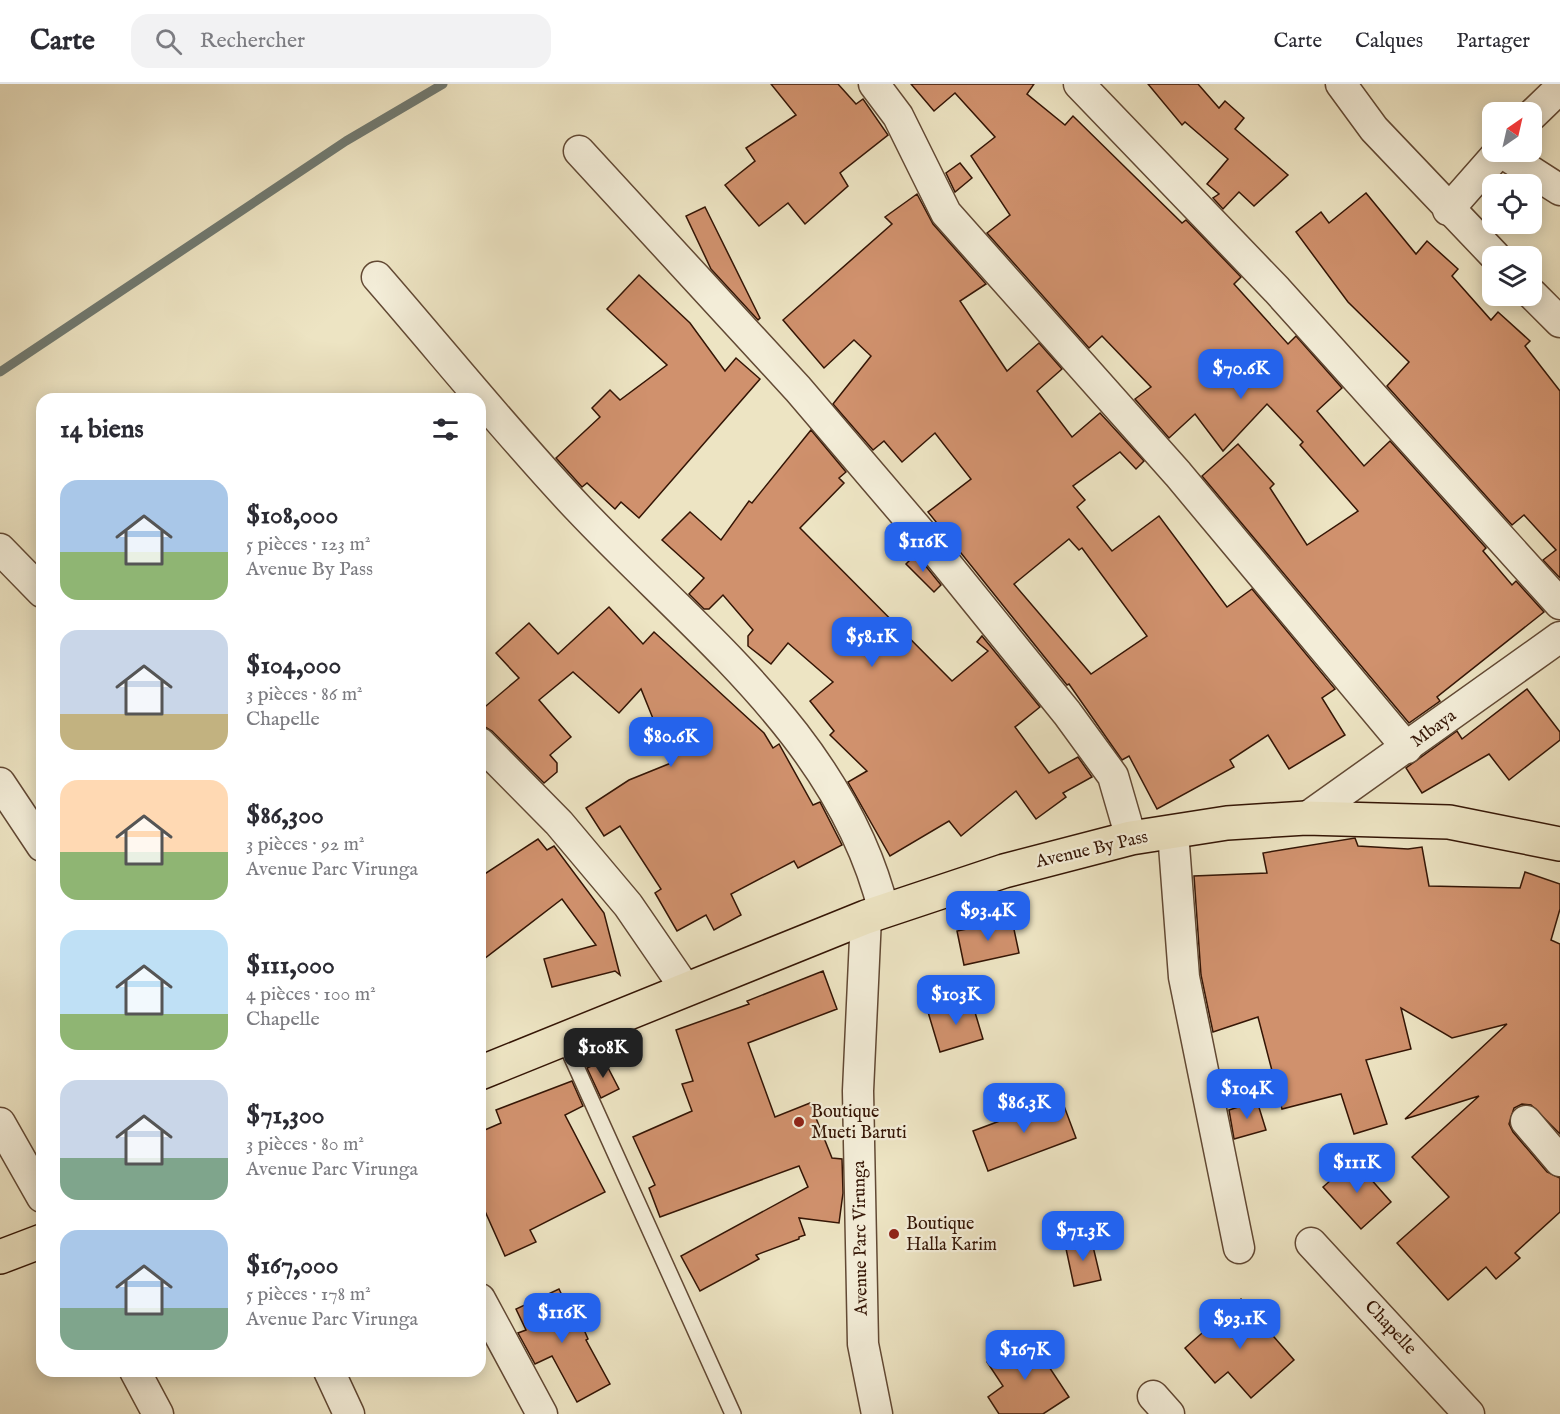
<!DOCTYPE html>
<html lang="fr">
<meta charset="utf-8">
<style>
:root{--surface:#fff;--page:#f2f2f3;--text:#2b2b33;--muted:#7c7c81;--line:#e1e1e2;--accent:#2563eb}
body{margin:0;font-family:"IM FELL English",serif;background:var(--page);color:var(--text);height:100vh;display:flex;flex-direction:column;font-size:22px;white-space:nowrap}
*{box-sizing:border-box;margin:0}
p{font-size:20px;color:var(--muted)}
.icon{flex:none;width:33px;height:33px;fill:none;stroke:currentColor;stroke-width:2;stroke-linecap:round;stroke-linejoin:round}
.map{position:relative;flex:1;overflow:hidden}
.drawer{position:absolute;left:36px;top:309px;width:450px;height:984px;display:flex;flex-direction:column;background:var(--surface);border-radius:18px;box-shadow:0 3px 15px #0003}
.drawer>*{flex:none}
.needle{width:39px;rotate:34deg}
.fabs{position:absolute;left:1482px;top:18px;display:grid;gap:12px}
.fabs a{display:grid;place-items:center;width:60px;height:60px;border-radius:12px;background:var(--surface);box-shadow:0 3px 15px #0003;font-size:30px}
.price{position:absolute;translate:-50% -51px;padding:0 14px;border-radius:12px;background:var(--accent);color:#fff;font-size:20px;line-height:39px;filter:drop-shadow(0 2px 3px #0008)}
.price::after{content:'';position:absolute;left:50%;top:36px;width:18px;height:14px;margin-left:-9px;background:inherit;clip-path:polygon(0 0,100% 0,50% 100%)}
.price.active{background:#222;color:#fff}
ul{padding:0;list-style:none}
li{display:flex;align-items:center;gap:18px;height:150px;padding:0 24px}
li span{display:grid;place-items:center;flex:none;width:168px;height:120px;border-radius:18px;color:#555}
li>.icon{margin-inline-start:auto}
span .icon{width:72px;height:72px;fill:#fffc;stroke-width:1}
li b{font-size:26px}
h2{display:flex;justify-content:space-between;align-items:center;height:72px;padding:0 24px;font-size:26px}
header{display:flex;align-items:center;gap:36px;box-sizing:border-box;height:84px;padding:0 30px;background:var(--surface);border-bottom:2px solid var(--line)}
header strong{font-size:28px}
nav{display:flex;gap:33px;margin-inline-start:auto;font-size:21px}
.search{width:420px;height:54px;background:var(--page);display:flex;align-items:center;gap:15px;box-sizing:border-box;padding:0 21px;border-radius:18px;color:var(--muted);font-size:22px}
.map>svg:first-child{display:block}
</style>
<header>
<strong>Carte</strong>
<div class="search"><svg class="icon" aria-label="search" viewBox="0 0 24 24"><circle cx="10" cy="10" r="6"/><path d="M15 15l6 6"/></svg>Rechercher</div>
<nav><a>Carte</a><a>Calques</a><a>Partager</a></nav>
</header>
<div class="map">
<svg width="1560" height="1330" viewBox="0 0 1560 1330">
<rect width="100%" height="100%" fill="#ede4c3"/>
<filter id="stains"><feTurbulence type="fractalNoise" baseFrequency=".00333" numOctaves="4"/><feColorMatrix values="0 0 0 0 .2 0 0 0 0 .09 0 0 0 0 .02 0 0 0 .5 -.17"/></filter>
<radialGradient id="worn" r=".72"><stop offset=".6" stop-color="#630" stop-opacity="0"/><stop offset="1" stop-color="#630" stop-opacity=".3"/></radialGradient>
<g fill="none" stroke-linecap="round" stroke-linejoin="round">
<polyline stroke="#717a71" stroke-width="9" points="0,288 346,57 443,0"/>
</g>
<g fill="#d0916d" stroke="#341505" stroke-width="1.5" fill-rule="evenodd">
<polygon points="771,0 838,0 856,20 863,15 888,51 840,89 848,102 805,140 788,119 759,142 725,101 755,77 746,64 796,31"/>
<polygon points="911,0 1034,0 1027,10 1065,41 1073,32 1182,139 1186,136 1241,193 1234,200 1288,260 1296,252 1342,304 1317,327 1364,382 1390,357 1486,464 1483,467 1512,501 1516,497 1544,528 1437,613 1440,617 1409,639 1202,392 1238,360 1274,400 1270,404 1307,461 1358,427 1300,361 1303,358 1267,320 1223,367 1195,330 1169,354 1135,315 1151,303 1102,252 1089,264 987,149 1010,131 971,72 995,53 955,9 934,27"/>
<polygon points="1148,0 1198,0 1219,24 1225,17 1244,34 1235,45 1288,91 1254,122 1239,108 1223,125 1213,114 1219,110 1207,100 1228,75 1185,38 1182,41"/>
<polygon points="960,79 972,94 955,108 946,89"/>
<polygon points="1366,109 1416,170 1427,157 1458,185 1452,192 1491,236 1498,228 1530,257 1525,262 1560,307 1560,494 1543,476 1556,466 1524,431 1512,441 1387,302 1409,278 1348,218 1296,148 1321,128 1329,139"/>
<path d="M917 110 933 140 986 200 960 217 1007 287 1039 259 1062 285 1037 307 1072 353 1100 329 1144 377 1136 385 1120 368 1073 402 1085 416 1077 423 1112 467 1159 432 1227 523 1252 505 1335 605 1322 614 1345 651 1289 685 1268 651 1230 676 1234 683 1157 725 1129 672 1122 676 1069 600 1067 601 928 428 971 395 935 349 902 378 884 357 873 366 833 320 871 272 854 256 824 284 783 236 892 140 885 133ZM1069 455 1079 466 1082 464 1147 552 1091 590 1014 500Z"/>
<polygon points="705,123 760,234 758,236 711,185 686,132"/>
<polygon points="639,191 690,239 725,287 736,274 760,295 639,434 621,418 615,425 587,399 582,403 556,374 600,333 592,324 610,306 620,316 667,281 607,225"/>
<polygon points="811,346 846,388 839,394 844,399 800,444 952,597 988,567 977,558 982,552 1040,623 1015,643 1049,689 1078,673 1092,693 1063,709 1066,713 1036,735 1016,707 961,752 949,737 890,772 848,698 867,687 830,651 834,647 810,617 833,598 788,559 771,580 748,562 748,552 753,546 723,511 709,525 704,525 689,510 704,494 662,456 690,428 721,456 749,417 752,419"/>
<polygon points="916,470 941,501 934,508 906,480"/>
<polygon points="609,523 643,560 654,548 764,649 773,664 779,660 813,721 820,718 842,761 798,784 794,777 731,810 741,831 714,846 706,831 677,847 655,809 661,805 620,742 604,752 586,724 629,696 671,679 641,605 619,629 573,588 539,616 571,653 550,671 557,679 557,688 544,699 492,647 480,640 480,627 519,594 496,569 529,539 558,570"/>
<polygon points="1527,605 1560,648 1560,656 1509,696 1489,670 1422,709 1406,684 1457,647 1462,655"/>
<polygon points="1355,754 1358,762 1408,765 1422,763 1429,802 1520,804 1525,788 1560,800 1560,825 1551,856 1560,860 1560,1050 1531,1021 1522,1020 1514,1024 1509,1040 1513,1048 1547,1088 1560,1094 1560,1128 1515,1169 1520,1174 1496,1195 1486,1183 1448,1216 1397,1159 1449,1113 1412,1073 1479,1012 1405,1035 1507,940 1452,954 1401,924 1411,965 1366,976 1387,1040 1354,1050 1341,1010 1282,1025 1258,933 1213,948 1201,891 1194,792 1267,789 1263,769"/>
<polygon points="538,755 547,766 554,762 604,829 620,891 615,887 552,903 544,875 596,861 562,815 480,878 480,793"/>
<polygon points="1012,836 1019,869 964,881 957,847"/>
<polygon points="823,887 837,925 748,959 775,1033 810,1019 832,1074 842,1075 843,1109 839,1139 799,1134 805,1151 799,1153 799,1155 756,1171 759,1175 700,1207 681,1172 808,1103 799,1082 660,1133 649,1104 655,1101 633,1053 692,1027 682,1000 693,997 676,946 749,920 747,917"/>
<polygon points="971,915 983,955 940,968 928,928"/>
<polygon points="604,976 619,1005 601,1014 587,984"/>
<polygon points="572,997 583,1022 565,1031 605,1108 530,1146 536,1158 505,1172 480,1116 480,1048 501,1039 496,1026"/>
<polygon points="1061,1014 1076,1054 988,1087 973,1047"/>
<polygon points="1257,1017 1266,1046 1234,1055 1229,1026"/>
<polygon points="1354,1076 1391,1118 1361,1145 1323,1103"/>
<polygon points="1091,1154 1101,1196 1074,1202 1065,1160"/>
<polygon points="559,1205 572,1232 578,1232 588,1255 586,1256 610,1300 577,1318 552,1272 535,1280 518,1249 526,1246 516,1225"/>
<polygon points="1241,1215 1294,1276 1251,1314 1228,1288 1215,1299 1185,1264"/>
<polygon points="1028,1251 1069,1313 1043,1330 999,1330 988,1313 1003,1302 987,1278"/>
</g>
<g fill="none" stroke-linecap="round" stroke-linejoin="round">
<g stroke="#624934" stroke-width="18">
<polyline id="lane" points="564,956 733,1330"/>
</g>
<g stroke="#624934" stroke-width="33">
<g id="street">
<polyline points="874,0 898,32 946,129 1178,390 1407,664"/>
<polyline points="1079,0 1277,206 1560,520"/>
<polyline points="1341,0 1374,45 1495,172"/>
<polyline points="1532,31 1560,4"/>
<polyline points="579,67 798,305 927,456 1067,629 1113,692 1131,754"/>
<polyline points="1501,68 1560,106"/>
<polyline points="1448,126 1499,68"/>
<path d="M377 193C444 270 509 351 579 425 695 548 842 655 884 828"/>
<polyline points="1532,210 1560,238"/>
<polyline points="0,465 42,508"/>
<polyline points="480,659 559,739 628,821 685,904"/>
<polyline points="0,699 42,762"/>
<polyline points="1306,734 1560,553"/>
<polyline points="1173,748 1184,893 1239,1164"/>
<polyline points="866,833 858,1007 863,1260 877,1330"/>
<polyline points="1526,1037 1560,1077"/>
<polyline points="0,1039 42,1113"/>
<polyline points="1311,1159 1469,1330"/>
<polyline points="480,1215 542,1330"/>
<polyline points="135,1287 158,1330"/>
<polyline points="329,1287 349,1330"/>
<polyline points="1153,1312 1169,1330"/>
</g>
</g>
<g stroke="#341505" stroke-width="36">
<g id="highway">
<polyline points="480,989 866,833 1004,787 1131,754 1227,739 1306,734 1449,738 1560,760"/>
<polyline points="0,1173 42,1157"/>
</g>
</g>
<use href="#lane" stroke="#f3edd8" stroke-width="15"/>
<use href="#street" stroke="#f3edd8" stroke-width="30"/>
<use href="#highway" stroke="#ede4c3" stroke-width="33"/>
</g>
<g fill="#8f2418" stroke="#f3edd8" stroke-width="2">
<circle cx="799" cy="1038" r="6"/>
<circle cx="894" cy="1150" r="6"/>
</g>
<g text-anchor="middle" dominant-baseline="central" stroke-width="4.5" stroke-linejoin="round" paint-order="stroke">
<g font-size="18" fill="#341505" stroke="#f3edd8">
<text transform="translate(1434 645) rotate(-36)">Mbaya</text>
<text transform="translate(1092 766) rotate(-13)">Avenue By Pass</text>
<text transform="translate(861 1154) rotate(-91)">Avenue Parc Virunga</text>
<text transform="translate(1390 1244) rotate(47)">Chapelle</text>
</g>
<g font-size="18" fill="#341505" stroke="#f3edd8" text-anchor="start">
<text x="811" y="1028">Boutique<tspan x="811" dy="21">Mueti Baruti</tspan></text>
<text x="906" y="1140">Boutique<tspan x="906" dy="21">Halla Karim</tspan></text>
</g>
</g>
<rect width="100%" height="100%" filter="url(#stains)"/>
<rect width="100%" height="100%" fill="url(#worn)"/>
</svg>
<div class="fabs">
<a><svg class="needle" viewBox="-14 -14 28 28"><path d="M0-13l5 13h-10z" fill="#e53935"/><path d="M0 13l5-13h-10z" fill="#7c7c81"/></svg></a>
<a><svg class="icon" aria-label="locate" viewBox="0 0 24 24"><circle cx="12" cy="12" r="6"/><path d="M12 2v4M12 18v4M2 12h4M18 12h4"/></svg></a>
<a><svg class="icon" aria-label="layers" viewBox="0 0 24 24"><path d="M12 4l9 5-9 5-9-5zM3 14l9 5 9-5"/></svg></a>
</div>
<b class="price" style="left:1241px;top:316px">$70.6K</b>
<b class="price" style="left:923px;top:489px">$116K</b>
<b class="price" style="left:872px;top:584px">$58.1K</b>
<b class="price" style="left:671px;top:684px">$80.6K</b>
<b class="price" style="left:988px;top:858px">$93.4K</b>
<b class="price" style="left:956px;top:942px">$103K</b>
<b class="price active" style="left:603px;top:995px">$108K</b>
<b class="price" style="left:1247px;top:1036px">$104K</b>
<b class="price" style="left:1024px;top:1050px">$86.3K</b>
<b class="price" style="left:1357px;top:1110px">$111K</b>
<b class="price" style="left:1083px;top:1178px">$71.3K</b>
<b class="price" style="left:562px;top:1260px">$116K</b>
<b class="price" style="left:1240px;top:1266px">$93.1K</b>
<b class="price" style="left:1025px;top:1297px">$167K</b>
<section class="drawer">
<h2>14 biens<svg class="icon" aria-label="filters" viewBox="0 0 24 24"><path d="M4 7h16M4 17h16"/><circle cx="9" cy="7" r="2"/><circle cx="15" cy="17" r="2"/></svg></h2>
<ul>
<li><span style="background:linear-gradient(#a9c7e8 60%,#8fb573 0)"><svg class="icon" aria-label="home" viewBox="0 0 24 24"><path d="M3 11l9-7 9 7M6 9v11h12V9"/></svg></span><div><b>$108,000</b><p>5 pièces · 123 m²</p><p>Avenue By Pass</p></div></li>
<li><span style="background:linear-gradient(#c9d6e8 70%,#c2b280 0)"><svg class="icon" aria-label="home" viewBox="0 0 24 24"><path d="M3 11l9-7 9 7M6 9v11h12V9"/></svg></span><div><b>$104,000</b><p>3 pièces · 86 m²</p><p>Chapelle</p></div></li>
<li><span style="background:linear-gradient(#ffd9b3 60%,#8fb573 0)"><svg class="icon" aria-label="home" viewBox="0 0 24 24"><path d="M3 11l9-7 9 7M6 9v11h12V9"/></svg></span><div><b>$86,300</b><p>3 pièces · 92 m²</p><p>Avenue Parc Virunga</p></div></li>
<li><span style="background:linear-gradient(#bfe0f5 70%,#8fb573 0)"><svg class="icon" aria-label="home" viewBox="0 0 24 24"><path d="M3 11l9-7 9 7M6 9v11h12V9"/></svg></span><div><b>$111,000</b><p>4 pièces · 100 m²</p><p>Chapelle</p></div></li>
<li><span style="background:linear-gradient(#c9d6e8 65%,#7fa58c 0)"><svg class="icon" aria-label="home" viewBox="0 0 24 24"><path d="M3 11l9-7 9 7M6 9v11h12V9"/></svg></span><div><b>$71,300</b><p>3 pièces · 80 m²</p><p>Avenue Parc Virunga</p></div></li>
<li><span style="background:linear-gradient(#a9c7e8 65%,#7fa58c 0)"><svg class="icon" aria-label="home" viewBox="0 0 24 24"><path d="M3 11l9-7 9 7M6 9v11h12V9"/></svg></span><div><b>$167,000</b><p>5 pièces · 178 m²</p><p>Avenue Parc Virunga</p></div></li>
</ul>
</section>
</div>
